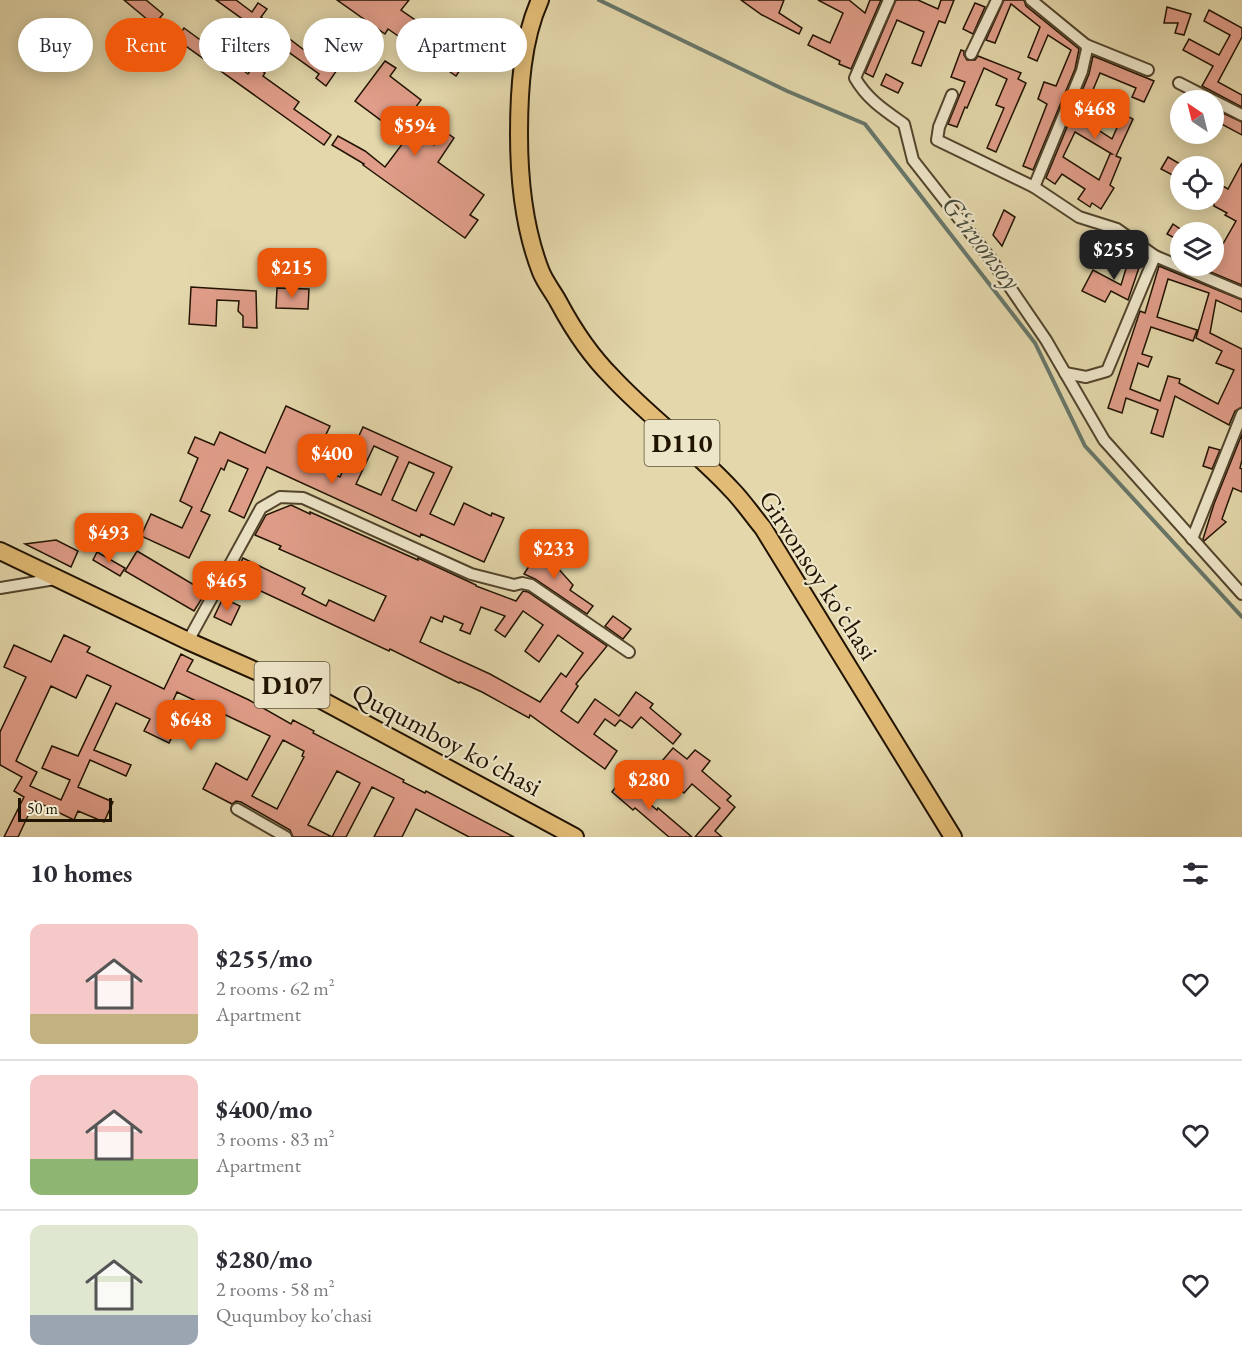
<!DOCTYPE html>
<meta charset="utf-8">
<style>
:root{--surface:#fff;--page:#f7f7f7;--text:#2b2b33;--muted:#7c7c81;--line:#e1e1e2;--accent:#ea580c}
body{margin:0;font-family:"EB Garamond",serif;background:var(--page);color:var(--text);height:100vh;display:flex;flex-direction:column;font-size:22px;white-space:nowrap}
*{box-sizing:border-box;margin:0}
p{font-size:20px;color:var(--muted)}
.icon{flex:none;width:33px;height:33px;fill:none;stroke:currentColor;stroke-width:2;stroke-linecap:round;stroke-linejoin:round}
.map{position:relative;height:837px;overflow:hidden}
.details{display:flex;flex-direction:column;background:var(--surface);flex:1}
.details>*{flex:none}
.top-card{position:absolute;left:18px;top:18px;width:600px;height:54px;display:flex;gap:12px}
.needle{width:39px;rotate:325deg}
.buttons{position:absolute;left:1170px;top:90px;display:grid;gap:12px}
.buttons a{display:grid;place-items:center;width:54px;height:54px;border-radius:50%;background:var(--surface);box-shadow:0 3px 15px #0003;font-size:30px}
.scale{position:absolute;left:18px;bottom:15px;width:94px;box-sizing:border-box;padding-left:6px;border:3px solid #211301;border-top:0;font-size:16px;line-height:21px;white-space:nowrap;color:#211301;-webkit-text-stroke:4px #ede5c8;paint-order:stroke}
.price{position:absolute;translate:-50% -51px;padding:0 14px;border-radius:12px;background:var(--accent);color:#fff;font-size:20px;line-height:39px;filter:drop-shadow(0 2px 3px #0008)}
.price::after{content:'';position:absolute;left:50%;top:36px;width:18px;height:14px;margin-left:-9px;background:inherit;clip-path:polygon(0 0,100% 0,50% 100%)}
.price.on{background:#222;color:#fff}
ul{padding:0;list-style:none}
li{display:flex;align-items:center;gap:18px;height:150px;padding:0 30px}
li+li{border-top:2px solid var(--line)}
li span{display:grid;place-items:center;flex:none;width:168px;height:120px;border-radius:12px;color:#555}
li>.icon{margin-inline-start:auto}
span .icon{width:72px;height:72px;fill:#fffc;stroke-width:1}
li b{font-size:26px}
h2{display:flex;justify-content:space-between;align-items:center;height:72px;padding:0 30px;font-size:26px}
.tag{padding:0 21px;border-radius:27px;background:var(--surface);box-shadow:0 3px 15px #0003;font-size:21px;line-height:54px}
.tag.on{background:var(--accent);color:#fff}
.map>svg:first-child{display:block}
</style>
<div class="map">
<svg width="1242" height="837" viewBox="0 0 1242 837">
<rect width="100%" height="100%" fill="#e3d7ab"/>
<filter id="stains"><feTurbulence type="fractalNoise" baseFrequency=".00333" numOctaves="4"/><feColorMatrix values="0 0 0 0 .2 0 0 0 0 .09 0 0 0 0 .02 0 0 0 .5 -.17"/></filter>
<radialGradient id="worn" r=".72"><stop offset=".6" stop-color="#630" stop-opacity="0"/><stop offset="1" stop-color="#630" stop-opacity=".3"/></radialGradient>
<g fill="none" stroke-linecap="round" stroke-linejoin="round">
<polyline stroke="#677669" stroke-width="4" points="599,0 787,91 865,124 1035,343 1085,446 1242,617"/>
</g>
<g fill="#e09d89" stroke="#211301" stroke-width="1.5" fill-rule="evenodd">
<polygon points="124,0 146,0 163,14 154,25"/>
<polygon points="216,0 236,0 252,12 258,3 267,9 261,17 325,66 348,34 362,44 353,58 348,54 326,86 316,78 319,74"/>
<polygon points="337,0 409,0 401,10 469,57 456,76 388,29 385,34"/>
<polygon points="741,0 784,0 779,13 802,28 799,34 762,15"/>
<polygon points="818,0 849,0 865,13 870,0 881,0 851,69 839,64 840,61 808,45 813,35 830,43 843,13"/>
<polygon points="896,0 918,0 938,9 941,0 954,0 945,23 939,21 921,66 912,63 924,32 897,20 873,77 865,73"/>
<polygon points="1004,0 1024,0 1026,6 1079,49 1075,69 1033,170 1023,166 1047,104 1038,99 1044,82 1056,86 1071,50 1048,35 1037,61 1028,57 1040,27 1011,4 995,43 986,40"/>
<polygon points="975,3 985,7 973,34 963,29"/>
<polygon points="1167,7 1191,14 1184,35 1175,33 1178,23 1164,23"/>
<polygon points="1209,10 1242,28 1242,37 1218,82 1242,95 1242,107 1202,86 1213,66 1183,50 1189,39 1219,55 1230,35 1204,21"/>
<polygon points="184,28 221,55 231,42 240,48 231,61 248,74 254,65 265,73 263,76 299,102 294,109 331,135 324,145 176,39"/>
<polygon points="961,50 964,51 964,55 967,60 975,60 978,56 1021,73 1018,79 1026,83 996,152 987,148 1004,108 996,105 1007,79 984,68 967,108 965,107 957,127 948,124 965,82 951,77"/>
<path d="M1093 56 1154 81 1144 102 1132 97 1136 88 1100 73 1081 119 1112 139 1123 114 1133 119 1116 156 1121 158 1110 185 1114 188 1101 209 1092 203 1090 207 1078 199 1085 189 1062 174 1055 184 1046 178 1089 74ZM1075 132 1112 154H1110L1099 180 1063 157Z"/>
<polygon points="385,61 396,68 390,76 421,100 404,123 434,145 444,131 454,138 438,162 484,195 470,215 478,220 465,238 363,165 364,164 332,145 338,136 365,151 385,167 406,139 355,101"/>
<polygon points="886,74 903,83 898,93 881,85"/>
<polygon points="1214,109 1242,122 1242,135 1214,120"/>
<polygon points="1168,157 1180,164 1180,179 1161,169"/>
<polygon points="1242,163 1242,285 1208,271 1211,266 1214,266 1214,246 1220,249 1236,221 1225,215 1227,213 1214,206 1214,181 1228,189"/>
<polygon points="1004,210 1015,217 1002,246 993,235"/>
<polygon points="1173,224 1180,229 1180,241 1167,234"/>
<polygon points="1132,249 1143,256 1128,300 1111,291 1105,302 1082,291 1093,270 1121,285"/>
<path d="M1159 266 1242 300V312L1216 300 1210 333 1242 349V407L1235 411 1229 425 1175 396 1163 437 1151 433 1158 410 1126 398 1122 413 1108 408 1140 311 1145 313ZM1168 279 1209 293 1196 338 1222 351 1216 363 1234 370 1218 404 1179 383 1180 379 1168 376 1160 401 1130 389 1138 363 1148 367 1152 357 1142 354 1151 327 1193 341 1197 330 1157 317Z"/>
<polygon points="191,287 256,291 257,328 243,327 243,316 238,311 239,301 217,300 216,326 189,324"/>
<polygon points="277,288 309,289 308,309 276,308"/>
<path d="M286 406 330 426 312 464 340 477 363 427 452 467 430 514 454 525 464 503 491 516 492 513 504 518 484 562 421 534 420 537 267 467 244 518 229 511 248 469 228 460 224 470 221 468 201 511 210 515 189 558 141 536 151 514 182 528 192 507 180 501 198 458 188 453 195 437 214 445 220 432 265 453ZM374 446 398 457 381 495 356 484ZM409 462 434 473 416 511 392 500Z"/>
<polygon points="1242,434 1242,460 1240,468 1242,469 1242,492 1233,488 1222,519 1226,522 1204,541 1203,539 1214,504"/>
<polygon points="1209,447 1220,450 1212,469 1203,466"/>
<path d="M291 505 310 514V512L418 560V558L476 585V586L516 601 523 591 528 592 607 646 576 684 578 686 561 711 578 723 595 699 619 716 636 692 653 704 650 708 681 734 673 744 641 717 632 728 620 720 615 726 605 719 594 734 617 751 605 769 530 715 529 718 482 692 460 682 459 683 390 649 389 651 233 578 243 558 305 588 302 594 326 606 329 600 374 621 386 596 279 549 281 546 255 535 266 515ZM481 607 505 616 495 630 505 637 523 611 543 625 525 651 539 662 558 635 583 653 566 677 561 673 540 702 490 674 420 642 431 617 442 622 444 616 463 624 460 630 470 634Z"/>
<polygon points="56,540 78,551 71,567 25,544"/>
<polygon points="536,549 557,562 555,565 573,585 570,590 593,606 587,614 535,579 524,574 531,563 528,562"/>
<polygon points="137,551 206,592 194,611 125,571"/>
<polygon points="97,552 125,568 120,576 93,560"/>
<polygon points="223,598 240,606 231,625 214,617"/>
<polygon points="613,616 631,629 623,639 605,626"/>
<path d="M64 635 90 647 87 652 164 689 181 654 193 660 187 671 249 700 291 724 293 720 314 731 313 733 404 780 403 782 425 793 426 791 514 837H469L416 809 402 837H374L394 798 372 787 346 837H293L290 830 241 802 236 801 232 804 203 789 216 763 247 780 270 736 177 692 164 721 177 727 169 743 144 731 150 719 116 703 94 750 131 765 126 776 90 760 78 787 113 802 104 822 78 811 74 820 35 801 18 837H4L24 797 14 791 22 777 0 765V732L26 677 4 667 14 645 51 662ZM87 675 111 686 78 756 52 746 42 768 70 780 61 800 30 786 37 772 16 761 51 686 76 698ZM283 740 304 751 302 756 304 757 277 809 252 796ZM337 771 360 783 332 837 308 825Z"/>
<polygon points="673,748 687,759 695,750 710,761 702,771 731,796 727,800 735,807 715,831 722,837 695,837 720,808 692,784 684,793 670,782 672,779 657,767"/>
<polygon points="621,780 657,810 658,808 692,837 669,837 635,808 633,810 612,792"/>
</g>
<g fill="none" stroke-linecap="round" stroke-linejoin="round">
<g stroke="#52442c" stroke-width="14">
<g id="minor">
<path d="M889 0 855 78C867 99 884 110 904 124L913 160 990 258 1046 340 1104 440 1242 594"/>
<polyline points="1031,0 1086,45 1087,49 1082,71 1034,187"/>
<polyline points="1086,45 1148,70"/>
<polyline points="971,54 997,0"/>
<polyline points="1179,83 1242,115"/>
<polyline points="952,95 939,127 937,140 1034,187 1079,217 1117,229 1155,256 1242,293"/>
<polyline points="1065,373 1086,377 1107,371 1155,256"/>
<polyline points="1192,539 1242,414"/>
<polyline points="0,588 55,579"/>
<polyline points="188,641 261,508 280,497 303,498 471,574 514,585 522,583 531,585 629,652"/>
<polyline points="237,809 286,837"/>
</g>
</g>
<g stroke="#211301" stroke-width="20">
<g id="primary">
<path d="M540 0C522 40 519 90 519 134 519 180 524 229 541 272 546 284 554 293 559 303 574 331 590 355 612 377 649 417 694 449 731 489 743 501 752 515 763 528L953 837"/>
<polyline points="0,551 188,641 265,675 288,682 575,837"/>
</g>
</g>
<use href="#minor" stroke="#ede5c8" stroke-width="10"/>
<use href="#primary" stroke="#e2bc76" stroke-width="16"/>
</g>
<g text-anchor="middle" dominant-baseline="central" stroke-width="4.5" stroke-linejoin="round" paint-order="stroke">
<g fill="#ede5c8" stroke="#5e523d" stroke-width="1.5">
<rect x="644.5" y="420" width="75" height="46" rx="4.5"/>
<rect x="254.5" y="662" width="75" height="46" rx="4.5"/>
</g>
<g font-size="26" font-weight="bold" fill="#211301">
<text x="682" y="443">D110</text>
<text x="292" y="685">D107</text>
</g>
<g font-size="27" fill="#211301" stroke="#ede5c8">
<text transform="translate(819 575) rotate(57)">Girvonsoy koʻchasi</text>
<text transform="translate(447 739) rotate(28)">Ququmboy ko'chasi</text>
</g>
<g font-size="28" font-style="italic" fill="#4a4d3e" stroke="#ede5c8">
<text transform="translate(982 242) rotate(52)">G‘irvonsoy</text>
</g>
</g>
<rect width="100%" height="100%" filter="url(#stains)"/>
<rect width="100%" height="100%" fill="url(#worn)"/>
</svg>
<div class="buttons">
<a><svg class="needle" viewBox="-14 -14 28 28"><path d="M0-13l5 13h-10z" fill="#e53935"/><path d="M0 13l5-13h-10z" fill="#7c7c81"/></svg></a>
<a><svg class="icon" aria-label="locate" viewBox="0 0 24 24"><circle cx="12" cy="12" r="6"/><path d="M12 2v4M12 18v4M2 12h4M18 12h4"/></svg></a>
<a><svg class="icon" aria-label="layers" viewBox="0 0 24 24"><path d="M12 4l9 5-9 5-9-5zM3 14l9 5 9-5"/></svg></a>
</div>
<div class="scale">50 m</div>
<b class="price" style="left:1095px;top:140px">$468</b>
<b class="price" style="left:415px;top:157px">$594</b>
<b class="price on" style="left:1114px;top:281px">$255</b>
<b class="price" style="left:292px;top:299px">$215</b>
<b class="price" style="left:332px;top:485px">$400</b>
<b class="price" style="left:109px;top:564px">$493</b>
<b class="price" style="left:554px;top:580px">$233</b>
<b class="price" style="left:227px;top:612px">$465</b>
<b class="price" style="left:191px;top:751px">$648</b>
<b class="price" style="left:649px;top:811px">$280</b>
<div class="top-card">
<a class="tag">Buy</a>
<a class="tag on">Rent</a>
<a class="tag">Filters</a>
<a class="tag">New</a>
<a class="tag">Apartment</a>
</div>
</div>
<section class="details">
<h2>10 homes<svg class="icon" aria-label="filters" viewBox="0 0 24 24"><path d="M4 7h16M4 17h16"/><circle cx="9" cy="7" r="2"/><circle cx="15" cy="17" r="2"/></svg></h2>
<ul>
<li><span style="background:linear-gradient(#f6c9c9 75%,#c2b280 0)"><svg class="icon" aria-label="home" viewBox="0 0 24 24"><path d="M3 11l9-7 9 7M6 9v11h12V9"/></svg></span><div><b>$255/mo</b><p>2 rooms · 62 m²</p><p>Apartment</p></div><svg class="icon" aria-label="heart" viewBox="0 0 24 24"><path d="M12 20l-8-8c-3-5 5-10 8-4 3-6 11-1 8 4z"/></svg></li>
<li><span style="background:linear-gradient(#f6c9c9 70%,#8fb573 0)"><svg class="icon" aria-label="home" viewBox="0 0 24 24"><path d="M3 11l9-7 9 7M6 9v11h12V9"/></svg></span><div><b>$400/mo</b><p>3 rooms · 83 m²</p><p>Apartment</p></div><svg class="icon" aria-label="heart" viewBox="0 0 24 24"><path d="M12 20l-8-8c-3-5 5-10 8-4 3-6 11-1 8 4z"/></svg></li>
<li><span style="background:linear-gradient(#dfe7d0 75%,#9aa5b1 0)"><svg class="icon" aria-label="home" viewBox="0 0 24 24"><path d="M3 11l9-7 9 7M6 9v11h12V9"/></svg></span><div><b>$280/mo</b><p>2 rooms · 58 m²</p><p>Ququmboy ko'chasi</p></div><svg class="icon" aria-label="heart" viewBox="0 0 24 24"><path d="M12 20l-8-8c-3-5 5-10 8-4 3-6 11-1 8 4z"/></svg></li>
</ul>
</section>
